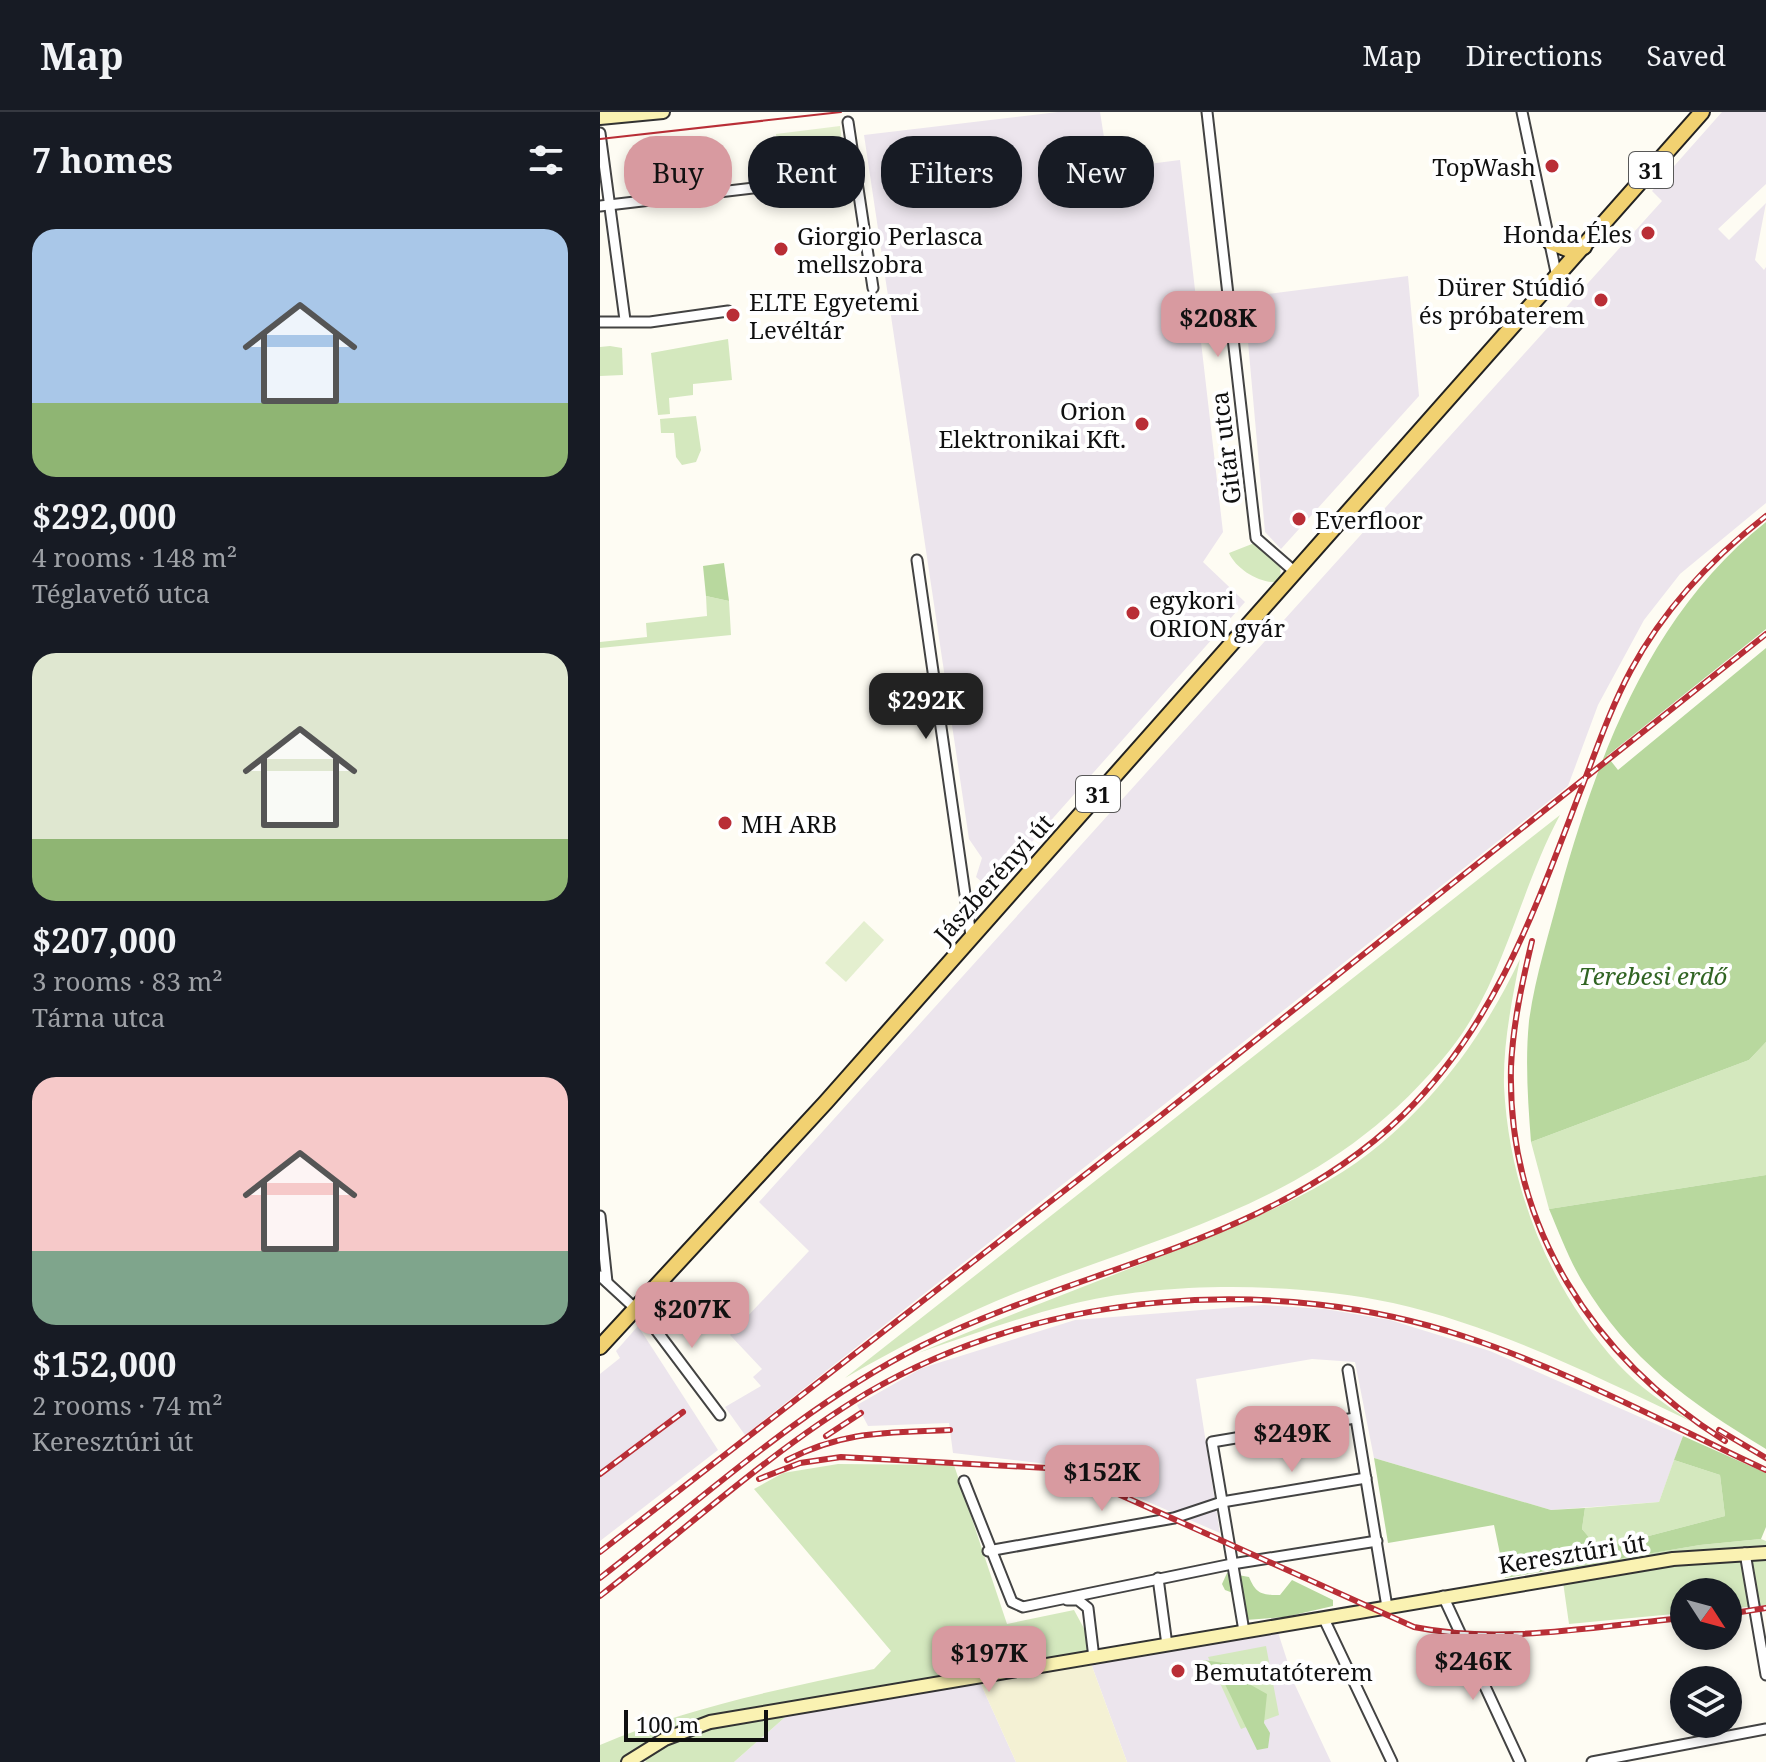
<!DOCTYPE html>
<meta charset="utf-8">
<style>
:root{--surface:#171b24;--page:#20242c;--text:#f1f3f6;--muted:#9ea1a6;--line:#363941;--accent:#d89aa0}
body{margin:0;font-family:"Noto Serif",serif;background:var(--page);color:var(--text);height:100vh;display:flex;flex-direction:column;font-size:30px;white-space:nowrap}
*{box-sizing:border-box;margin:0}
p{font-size:26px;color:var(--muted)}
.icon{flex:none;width:44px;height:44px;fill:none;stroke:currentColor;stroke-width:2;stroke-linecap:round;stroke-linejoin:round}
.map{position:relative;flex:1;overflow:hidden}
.details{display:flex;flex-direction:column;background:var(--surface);width:600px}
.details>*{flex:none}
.banner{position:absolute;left:24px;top:24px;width:760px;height:72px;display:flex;gap:16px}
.needle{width:52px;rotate:126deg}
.controls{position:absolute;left:1070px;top:1466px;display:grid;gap:16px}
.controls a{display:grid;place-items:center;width:72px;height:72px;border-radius:50%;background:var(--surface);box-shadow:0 4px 12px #0003;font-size:40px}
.scale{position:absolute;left:24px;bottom:20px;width:144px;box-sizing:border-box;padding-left:8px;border:4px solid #101010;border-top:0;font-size:22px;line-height:28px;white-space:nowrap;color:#101010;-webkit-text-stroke:6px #fff;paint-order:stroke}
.price{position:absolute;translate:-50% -68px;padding:0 18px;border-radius:16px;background:var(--accent);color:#111;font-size:26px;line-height:52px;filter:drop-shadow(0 2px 4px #0008)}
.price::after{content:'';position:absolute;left:50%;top:48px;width:24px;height:18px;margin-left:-12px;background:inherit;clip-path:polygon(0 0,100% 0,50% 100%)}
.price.active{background:#222;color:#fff}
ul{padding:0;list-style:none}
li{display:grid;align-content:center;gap:16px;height:424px;padding:0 32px}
li span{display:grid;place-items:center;height:248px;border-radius:24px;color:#555}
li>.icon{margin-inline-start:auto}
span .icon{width:144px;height:144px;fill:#fffc;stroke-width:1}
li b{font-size:34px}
h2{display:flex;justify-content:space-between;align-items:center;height:96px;padding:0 32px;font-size:34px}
.pill{padding:0 28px;border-radius:32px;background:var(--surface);box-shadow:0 4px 12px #0003;font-size:28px;line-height:72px}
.pill.active{background:var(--accent);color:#111}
header{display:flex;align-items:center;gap:48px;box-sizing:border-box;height:112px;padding:0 40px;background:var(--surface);border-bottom:2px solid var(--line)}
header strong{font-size:38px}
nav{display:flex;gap:44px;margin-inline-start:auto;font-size:28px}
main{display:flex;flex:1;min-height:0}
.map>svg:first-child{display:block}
</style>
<header>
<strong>Map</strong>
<nav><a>Map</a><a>Directions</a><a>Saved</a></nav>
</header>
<main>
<section class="details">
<h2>7 homes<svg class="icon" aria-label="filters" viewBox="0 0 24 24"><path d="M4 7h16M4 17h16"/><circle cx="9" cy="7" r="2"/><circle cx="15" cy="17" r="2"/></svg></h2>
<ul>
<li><span style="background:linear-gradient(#a9c7e8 70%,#8fb573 0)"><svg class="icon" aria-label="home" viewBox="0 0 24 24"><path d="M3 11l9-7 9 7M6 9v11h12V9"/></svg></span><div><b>$292,000</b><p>4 rooms · 148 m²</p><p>Téglavető utca</p></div></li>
<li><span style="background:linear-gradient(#dfe7d0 75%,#8fb573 0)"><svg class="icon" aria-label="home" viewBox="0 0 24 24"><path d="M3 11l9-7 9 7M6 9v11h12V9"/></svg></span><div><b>$207,000</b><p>3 rooms · 83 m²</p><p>Tárna utca</p></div></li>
<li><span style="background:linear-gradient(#f6c9c9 70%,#7fa58c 0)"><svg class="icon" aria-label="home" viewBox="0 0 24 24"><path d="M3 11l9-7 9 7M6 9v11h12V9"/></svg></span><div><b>$152,000</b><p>2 rooms · 74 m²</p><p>Keresztúri út</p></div></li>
</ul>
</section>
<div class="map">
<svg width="1166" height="1650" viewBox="0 0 1166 1650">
<rect width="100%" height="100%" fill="#fefcf3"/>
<g fill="#ece5ed">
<polygon points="458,0 500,0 509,57 580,48 623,420 603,450 645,490 390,777 376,765 382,746 369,727 264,23"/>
<polygon points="1122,0 1166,0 1166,72 1118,117 1129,128 1166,91 1155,148 1164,158 1166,155 1166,391 1080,462 1044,508 998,593 968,674 145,1323 125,1295 161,1274 153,1265 162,1257 130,1223 209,1139 159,1090 1062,89 1052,79"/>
<polygon points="808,164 819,284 681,437 665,420 644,185"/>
<polygon points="664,1193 725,1197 790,1208 890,1239 1083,1324 1059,1390 951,1398 774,1346 755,1250 712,1247 596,1267 620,1421 509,1373 447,1352 353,1341 349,1311 268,1314 257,1293 322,1256 475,1208"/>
<polygon points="38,1214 118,1338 0,1429 0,1262 20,1246 16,1239"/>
<polygon points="675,1511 695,1573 731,1650 527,1650 489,1546"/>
<polygon points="379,1568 416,1650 134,1650 192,1599"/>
</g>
<polygon fill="#f4f1d4" points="489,1546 527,1650 416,1650 379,1568"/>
<g fill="#d4e8be">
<polygon points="128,227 132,268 93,272 93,283 69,286 70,302 58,303 51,241"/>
<polygon points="10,234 22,236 23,263 0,264 0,235"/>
<polygon points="96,304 101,338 96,350 82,353 76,345 74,321 61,321 60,307"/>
<path d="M657 430C671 443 687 451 678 470 660 472 636 457 629 441Z"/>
<polygon points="106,484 129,489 131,523 0,536 0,530 47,525 46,511 107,504"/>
<path d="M960 703C919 779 904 870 850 938 732 1086 584 1115 418 1180 358 1204 301 1234 245 1266Z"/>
<path d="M920 847C912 888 903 931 904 974 909 1076 949 1176 1018 1252 1039 1275 1065 1292 1090 1309 995 1264 896 1214 793 1191 697 1170 563 1169 468 1193 417 1206 368 1224 318 1241 410 1202 503 1168 596 1130 661 1103 728 1077 783 1030 844 978 886 918 920 847Z"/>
<polygon points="1166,930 1166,1063 949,1097 931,1030 1149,948"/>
<polygon points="1074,1348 1120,1363 1125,1404 999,1437 982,1417 985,1396 1059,1390"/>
<path d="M238 1352 354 1353 407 1512 474 1498 487 1522 489 1546 192 1599 134 1650H46L43 1644 35 1650H0V1633C88 1595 181 1577 274 1557L291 1539 154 1377 183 1361Z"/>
<polygon points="1161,1427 1166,1429 1166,1493 1128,1497 1128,1480 1084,1480 1084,1501 969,1512 961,1456 1100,1433"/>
<polygon points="666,1534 679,1603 641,1617 608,1545"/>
</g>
<g fill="#b8d89e">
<path d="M1166 410V517L1007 644 1018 658 1166 536V930L1149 948 931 1030C928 990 925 949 929 909 935 865 949 822 960 779 998 642 1051 501 1166 410Z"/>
<polygon points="124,451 129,489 106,484 103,454"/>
<path d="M1166 1063V1337C1089 1290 1030 1249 982 1169 969 1147 959 1121 949 1097Z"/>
<polygon points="1083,1324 1166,1361 1166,1415 1161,1427 1100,1433 905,1466 894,1413 788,1431 774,1346 951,1398 985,1396 982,1417 999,1437 1125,1404 1120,1363 1074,1348"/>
<path d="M627 1461 649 1465C656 1482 662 1483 680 1483L692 1468 733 1488V1494L685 1505 646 1508 641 1484 625 1478 622 1472Z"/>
<polygon points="603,1548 631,1552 642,1568 667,1582 664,1611 670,1621 668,1636 657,1638 623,1568 601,1555"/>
</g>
<g fill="#e4efcf">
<polygon points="240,14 244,47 180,55 176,22"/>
<polygon points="264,809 284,828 246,870 225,851"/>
</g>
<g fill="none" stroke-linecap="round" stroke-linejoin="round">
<g stroke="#434343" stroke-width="13">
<g id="street">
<polyline points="607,0 656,426 695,460"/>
<polyline points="922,0 957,165"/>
<polyline points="248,10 273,176"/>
<polyline points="0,21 25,208"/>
<polyline points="0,94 256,64"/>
<polyline points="0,210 50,210 128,199"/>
<polyline points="317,448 371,824"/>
<polyline points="0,1104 7,1170"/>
<polyline points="0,1164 50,1210 120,1303"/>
<polyline points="748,1258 787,1495"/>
<polyline points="364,1369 412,1490 423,1495 632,1452 777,1429"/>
<polyline points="388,1439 574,1406 622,1390 766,1366"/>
<polyline points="1145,1441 1166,1563"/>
<polyline points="558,1466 567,1533"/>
<polyline points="843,1484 920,1650"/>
<polyline points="467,1488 478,1488 488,1496 494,1546"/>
<polyline points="724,1507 792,1650"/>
<polyline points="644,1519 612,1330 755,1306"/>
<polyline points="992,1650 1166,1617"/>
</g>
</g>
<g stroke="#323232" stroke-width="16">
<g id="secondary">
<polyline points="0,6 63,0"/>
<polyline points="28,1650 65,1627 110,1610 1073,1447 1166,1441"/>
</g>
</g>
<g stroke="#212121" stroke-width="18">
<g id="primary">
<polyline points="950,130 967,137 984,135"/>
<polyline points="0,1235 226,990 1102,0"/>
</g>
</g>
<use href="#street" stroke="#fff" stroke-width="9"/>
<use href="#secondary" stroke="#faf2b2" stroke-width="12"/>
<use href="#primary" stroke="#f1d171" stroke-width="14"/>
<polyline stroke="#b92e36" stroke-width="2" points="0,27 241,0"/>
<g stroke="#b92e36" stroke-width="6">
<g id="rail">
<path d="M932 829C922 871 913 912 911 955 907 1115 994 1246 1125 1329"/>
<polyline points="1119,1318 1166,1346"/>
<polyline points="226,1324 261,1301"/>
<path d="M187 1348C246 1318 287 1321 350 1318"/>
<polyline points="0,1362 83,1300"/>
<path d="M159 1367 200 1351 241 1345 447 1356 507 1377 814 1515C903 1533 995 1514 1084 1506"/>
<polyline points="0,1440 559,1005 1166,522"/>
<path d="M0 1466C103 1386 204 1293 321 1234 480 1155 672 1131 803 1003 895 913 935 798 980 680 996 639 1010 597 1031 558 1064 497 1112 446 1166 404"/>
<path d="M0 1484C87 1416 172 1338 267 1281 442 1178 675 1161 866 1225 969 1259 1067 1312 1166 1358"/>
<polyline points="1128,1502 1166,1496"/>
</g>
</g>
<use href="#rail" stroke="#fff" stroke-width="3" stroke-dasharray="9" stroke-linecap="butt"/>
</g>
<g fill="#b92e36" stroke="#fff" stroke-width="3">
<circle cx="952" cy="54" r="8"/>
<circle cx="1048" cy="121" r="8"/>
<circle cx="181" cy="137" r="8"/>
<circle cx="1001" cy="188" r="8"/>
<circle cx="133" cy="203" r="8"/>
<circle cx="542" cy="312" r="8"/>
<circle cx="699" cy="407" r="8"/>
<circle cx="533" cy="501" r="8"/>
<circle cx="125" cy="711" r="8"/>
<circle cx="578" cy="1559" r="8"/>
</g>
<g text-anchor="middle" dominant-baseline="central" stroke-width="8" stroke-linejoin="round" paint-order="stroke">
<g fill="#fff" stroke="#585858" stroke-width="2">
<rect x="1029" y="40" width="44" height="36" rx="6"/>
<rect x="476" y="664" width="44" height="36" rx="6"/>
</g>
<g font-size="22" font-weight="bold" fill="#101010">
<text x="1051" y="58">31</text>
<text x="498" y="682">31</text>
</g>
<g font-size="24" fill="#101010" stroke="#fff" text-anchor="start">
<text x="936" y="54" text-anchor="end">TopWash</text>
<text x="1032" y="121" text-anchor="end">Honda Éles</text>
<text x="197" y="123">Giorgio Perlasca<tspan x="197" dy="28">mellszobra</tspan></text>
<text x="985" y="174" text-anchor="end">Dürer Stúdió<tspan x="985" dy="28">és próbaterem</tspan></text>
<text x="149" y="189">ELTE Egyetemi<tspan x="149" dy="28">Levéltár</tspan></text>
<text x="526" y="298" text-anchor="end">Orion<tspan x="526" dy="28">Elektronikai Kft.</tspan></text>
<text x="715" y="407">Everfloor</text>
<text x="549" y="487">egykori<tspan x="549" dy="28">ORION gyár</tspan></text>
<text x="141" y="711">MH ARB</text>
<text x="594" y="1559">Bemutatóterem</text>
</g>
<g font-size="24" fill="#101010" stroke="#fff">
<text transform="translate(625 336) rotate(-97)">Gitár utca</text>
<text transform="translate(393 766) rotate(-48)">Jászberényi út</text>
<text transform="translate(972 1441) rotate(-9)">Keresztúri út</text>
</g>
<g font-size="24" font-style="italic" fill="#316523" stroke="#fff">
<text x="1053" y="863">Terebesi erdő</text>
</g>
</g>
</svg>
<div class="controls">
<a><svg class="needle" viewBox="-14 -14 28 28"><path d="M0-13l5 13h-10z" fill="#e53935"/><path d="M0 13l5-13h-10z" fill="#9ea1a6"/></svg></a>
<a><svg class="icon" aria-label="layers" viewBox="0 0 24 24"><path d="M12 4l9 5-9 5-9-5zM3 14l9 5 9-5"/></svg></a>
</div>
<div class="scale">100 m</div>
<b class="price" style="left:618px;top:247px">$208K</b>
<b class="price active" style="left:326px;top:629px">$292K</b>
<b class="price" style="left:92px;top:1238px">$207K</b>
<b class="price" style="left:692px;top:1362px">$249K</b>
<b class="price" style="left:502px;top:1401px">$152K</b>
<b class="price" style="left:389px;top:1582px">$197K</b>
<b class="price" style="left:873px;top:1590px">$246K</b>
<div class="banner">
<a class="pill active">Buy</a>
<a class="pill">Rent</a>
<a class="pill">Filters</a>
<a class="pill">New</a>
</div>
</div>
</main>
